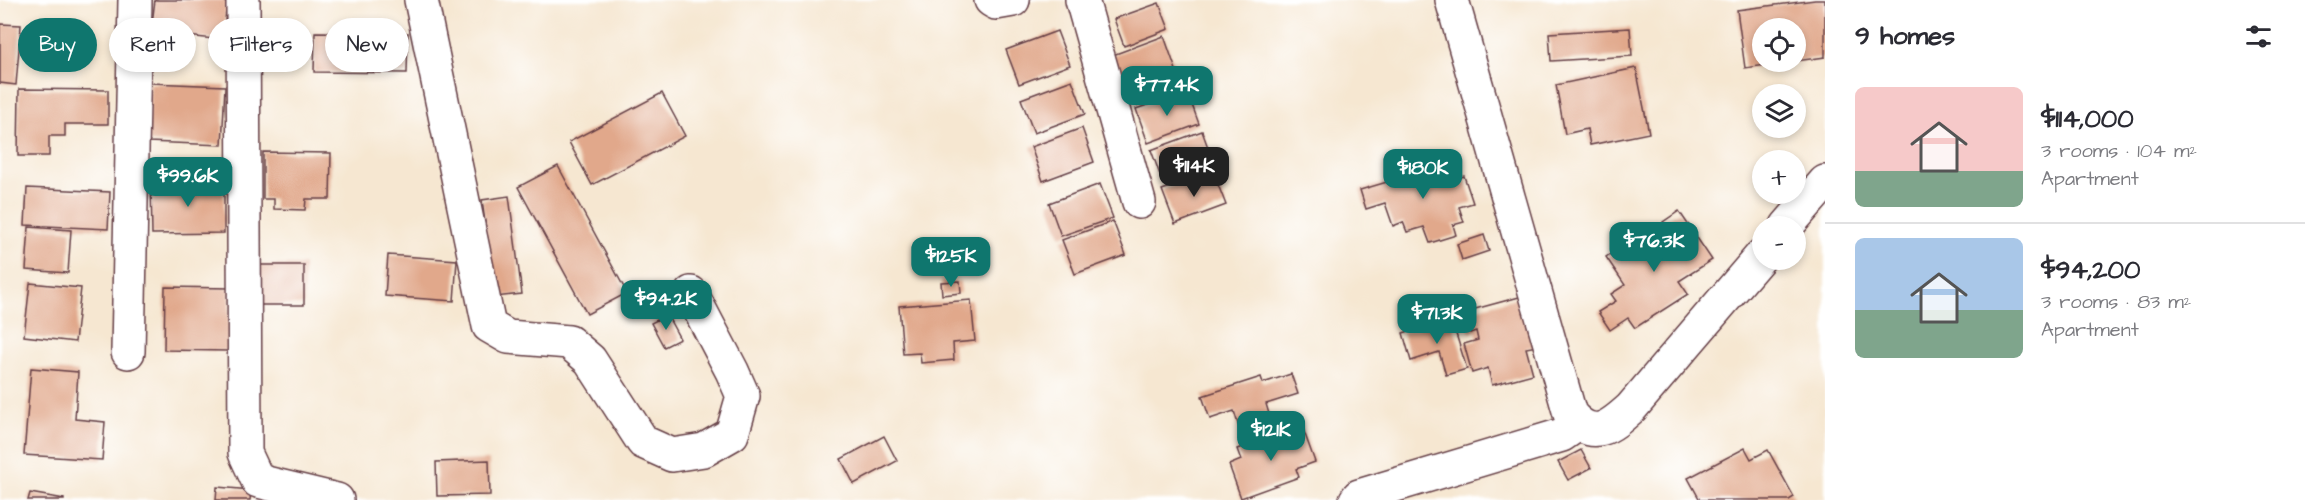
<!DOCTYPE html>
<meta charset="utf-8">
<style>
:root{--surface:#fff;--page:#f2f2f3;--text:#2b2b33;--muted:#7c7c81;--line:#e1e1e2;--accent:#0f766e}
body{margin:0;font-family:"Architects Daughter",sans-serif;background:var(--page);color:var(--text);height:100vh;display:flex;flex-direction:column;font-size:22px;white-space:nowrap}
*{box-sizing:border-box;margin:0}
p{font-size:20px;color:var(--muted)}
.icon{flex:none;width:33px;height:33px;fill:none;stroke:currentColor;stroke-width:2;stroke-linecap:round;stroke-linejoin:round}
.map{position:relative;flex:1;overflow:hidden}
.sheet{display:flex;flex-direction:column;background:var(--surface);width:480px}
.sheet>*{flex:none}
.banner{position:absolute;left:18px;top:18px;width:570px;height:54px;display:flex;gap:12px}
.fabs{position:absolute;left:1752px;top:18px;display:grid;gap:12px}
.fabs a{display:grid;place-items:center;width:54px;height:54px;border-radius:50%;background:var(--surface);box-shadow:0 3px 9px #0003;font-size:30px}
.price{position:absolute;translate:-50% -51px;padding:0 14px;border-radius:12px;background:var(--accent);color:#fff;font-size:20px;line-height:39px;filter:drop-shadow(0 2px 3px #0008)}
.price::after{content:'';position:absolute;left:50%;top:36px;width:18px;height:14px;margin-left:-9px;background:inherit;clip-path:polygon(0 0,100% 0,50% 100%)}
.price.on{background:#222;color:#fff}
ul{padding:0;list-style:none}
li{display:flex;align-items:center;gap:18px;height:150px;padding:0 30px}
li+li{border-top:2px solid var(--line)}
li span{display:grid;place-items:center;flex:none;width:168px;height:120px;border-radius:9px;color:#555}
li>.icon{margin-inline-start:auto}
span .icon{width:72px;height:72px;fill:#fffc;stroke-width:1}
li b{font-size:26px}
h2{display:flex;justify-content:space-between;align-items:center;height:72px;padding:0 30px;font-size:26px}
.pill{padding:0 21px;border-radius:27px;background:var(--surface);box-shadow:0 3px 9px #0003;font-size:21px;line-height:54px}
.pill.on{background:var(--accent);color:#fff}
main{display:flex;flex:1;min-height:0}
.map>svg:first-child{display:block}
</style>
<main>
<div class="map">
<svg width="1825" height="500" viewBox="0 0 1825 500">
<rect width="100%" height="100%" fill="#fff"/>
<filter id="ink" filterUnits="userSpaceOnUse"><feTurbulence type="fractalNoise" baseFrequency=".0167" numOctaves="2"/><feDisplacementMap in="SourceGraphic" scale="12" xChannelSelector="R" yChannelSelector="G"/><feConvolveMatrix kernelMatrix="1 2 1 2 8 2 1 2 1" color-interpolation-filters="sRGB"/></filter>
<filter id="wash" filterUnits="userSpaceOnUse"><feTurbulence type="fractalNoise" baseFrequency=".008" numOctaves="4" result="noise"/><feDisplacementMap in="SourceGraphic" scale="24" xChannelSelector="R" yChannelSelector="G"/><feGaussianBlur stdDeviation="1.35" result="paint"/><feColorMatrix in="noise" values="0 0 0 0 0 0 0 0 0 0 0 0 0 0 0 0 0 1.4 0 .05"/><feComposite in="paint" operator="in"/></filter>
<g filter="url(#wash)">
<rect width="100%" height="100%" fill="#f6e7d1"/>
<g id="blocks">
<g fill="#e1a88b">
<polygon points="155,0 227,0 223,40 151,32"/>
<polygon points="1815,0 1825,0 1825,57 1796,61 1796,28 1762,28 1762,62 1781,63 1745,68 1737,10"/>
<polygon points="1159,3 1169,29 1124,46 1114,19"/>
<polygon points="0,24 21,25 16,85 0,83"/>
<polygon points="1630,28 1632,56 1551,61 1549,33"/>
<polygon points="1057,31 1070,65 1019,84 1006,50"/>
<polygon points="315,32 408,33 407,73 314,72"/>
<polygon points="1164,36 1176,70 1125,89 1113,55"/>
<polygon points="1636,68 1649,133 1590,145 1587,129 1565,134 1556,85"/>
<polygon points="1072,80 1085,114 1034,133 1021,99"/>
<polygon points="150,83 225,86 222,145 148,142"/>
<polygon points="19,89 108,90 108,124 65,124 65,136 49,136 49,156 18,156"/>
<polygon points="1187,91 1199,124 1148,143 1136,109"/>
<polygon points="662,93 685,136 592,185 569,142"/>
<polygon points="1082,128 1094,162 1043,181 1031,147"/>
<polygon points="1202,131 1214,164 1163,183 1151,150"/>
<polygon points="263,152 331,153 330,199 306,199 305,210 274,209 274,199 263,199"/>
<polygon points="1440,158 1445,173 1452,171 1455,179 1464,176 1473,203 1459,207 1464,222 1453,225 1456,235 1430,243 1424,227 1407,232 1403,222 1393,226 1385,203 1366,209 1360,190 1404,177 1403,170"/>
<polygon points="558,166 627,293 587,314 518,187"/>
<polygon points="1213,172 1226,205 1175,224 1162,190"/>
<polygon points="224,183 224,233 152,234 151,184"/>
<polygon points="1100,184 1113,218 1061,236 1049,203"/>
<polygon points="27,188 110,192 108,229 25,225"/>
<polygon points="509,196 522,294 495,297 482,200"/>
<polygon points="1679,211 1712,260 1679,281 1688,294 1635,328 1628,318 1610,330 1598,312 1616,301 1611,294 1625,285 1606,257 1622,246 1627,253 1667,227 1663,222"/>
<polygon points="1113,221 1126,255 1075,274 1062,240"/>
<polygon points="29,227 71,230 68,273 26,270"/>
<polygon points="1484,235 1489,251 1462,260 1457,244"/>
<polygon points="388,255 457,260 454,301 385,296"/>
<rect x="257" y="265" width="47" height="40"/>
<polygon points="960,281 961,293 942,295 941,282"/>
<polygon points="30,283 81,288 75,342 24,336"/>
<polygon points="165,287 230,288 229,351 164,350"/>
<polygon points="1523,296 1537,346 1526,348 1533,374 1492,385 1488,368 1472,373 1464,344 1478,340 1476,331 1470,333 1464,312"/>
<polygon points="971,300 975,341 953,343 954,360 921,363 920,353 903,354 899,306"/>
<polygon points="667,315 680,339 664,347 651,323"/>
<polygon points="1451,318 1467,369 1446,375 1439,352 1411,361 1403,333"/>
<polygon points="31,368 78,372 75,419 105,422 102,460 24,455"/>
<polygon points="1291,374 1298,394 1266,404 1273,427 1242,437 1234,411 1210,419 1202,396 1261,377 1263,383"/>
<polygon points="1302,426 1315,462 1296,469 1299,477 1241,498 1229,465 1241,460 1237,449"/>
<polygon points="884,436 897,461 854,484 841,459"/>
<polygon points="1745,448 1751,459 1768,450 1794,497 1789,500 1700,500 1688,478"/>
<polygon points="1581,450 1591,468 1568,480 1558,462"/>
<polygon points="489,460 490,495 437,496 436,462"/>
<polygon points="217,487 251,490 250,500 216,500"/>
<polygon points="30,493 64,499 64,500 28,500"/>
</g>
</g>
</g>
<g filter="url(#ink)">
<use href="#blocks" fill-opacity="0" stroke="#643d44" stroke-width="1.5"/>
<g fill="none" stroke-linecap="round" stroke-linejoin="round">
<g stroke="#643d44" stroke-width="36">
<g id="minor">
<polyline points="243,0 245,453 258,481 337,500"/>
<polyline points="421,0 489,326 508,337 569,342 590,360 643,442 672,455 704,450 732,434 743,396 732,371 691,293"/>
<polyline points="991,0 996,3 1013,0"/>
<polyline points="1082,0 1139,202"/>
<path d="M1452 0 1570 414C1593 442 1610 427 1631 408L1762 255"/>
<polyline points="1787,226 1825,182"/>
<polyline points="128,352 135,0"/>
<polyline points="1356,500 1359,496 1562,435 1578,424"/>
</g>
</g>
<use href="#minor" stroke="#fff" stroke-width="33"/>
</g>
</g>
</svg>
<div class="fabs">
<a><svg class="icon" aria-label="locate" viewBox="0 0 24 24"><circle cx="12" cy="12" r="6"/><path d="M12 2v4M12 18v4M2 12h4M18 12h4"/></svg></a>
<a><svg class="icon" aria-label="layers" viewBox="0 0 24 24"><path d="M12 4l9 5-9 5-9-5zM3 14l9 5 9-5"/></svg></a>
<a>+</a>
<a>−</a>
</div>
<b class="price" style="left:1167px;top:117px">$77.4K</b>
<b class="price on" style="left:1194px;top:198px">$114K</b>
<b class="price" style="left:1423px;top:200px">$180K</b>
<b class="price" style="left:188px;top:208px">$99.6K</b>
<b class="price" style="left:1654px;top:273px">$76.3K</b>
<b class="price" style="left:951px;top:288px">$125K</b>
<b class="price" style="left:666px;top:331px">$94.2K</b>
<b class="price" style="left:1437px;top:345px">$71.3K</b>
<b class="price" style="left:1271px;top:462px">$121K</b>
<div class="banner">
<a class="pill on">Buy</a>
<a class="pill">Rent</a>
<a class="pill">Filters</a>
<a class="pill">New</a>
</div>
</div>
<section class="sheet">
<h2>9 homes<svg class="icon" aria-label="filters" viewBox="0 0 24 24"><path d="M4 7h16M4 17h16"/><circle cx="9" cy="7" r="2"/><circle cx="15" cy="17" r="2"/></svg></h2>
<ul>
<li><span style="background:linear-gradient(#f6c9c9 70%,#7fa58c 0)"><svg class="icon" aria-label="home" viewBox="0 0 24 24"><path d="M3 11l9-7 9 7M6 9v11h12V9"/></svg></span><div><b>$114,000</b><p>3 rooms · 104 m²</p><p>Apartment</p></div></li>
<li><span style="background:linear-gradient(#a9c7e8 60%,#7fa58c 0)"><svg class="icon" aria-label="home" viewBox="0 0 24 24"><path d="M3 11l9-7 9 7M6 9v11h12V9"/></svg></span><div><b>$94,200</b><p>3 rooms · 83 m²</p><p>Apartment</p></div></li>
</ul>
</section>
</main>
